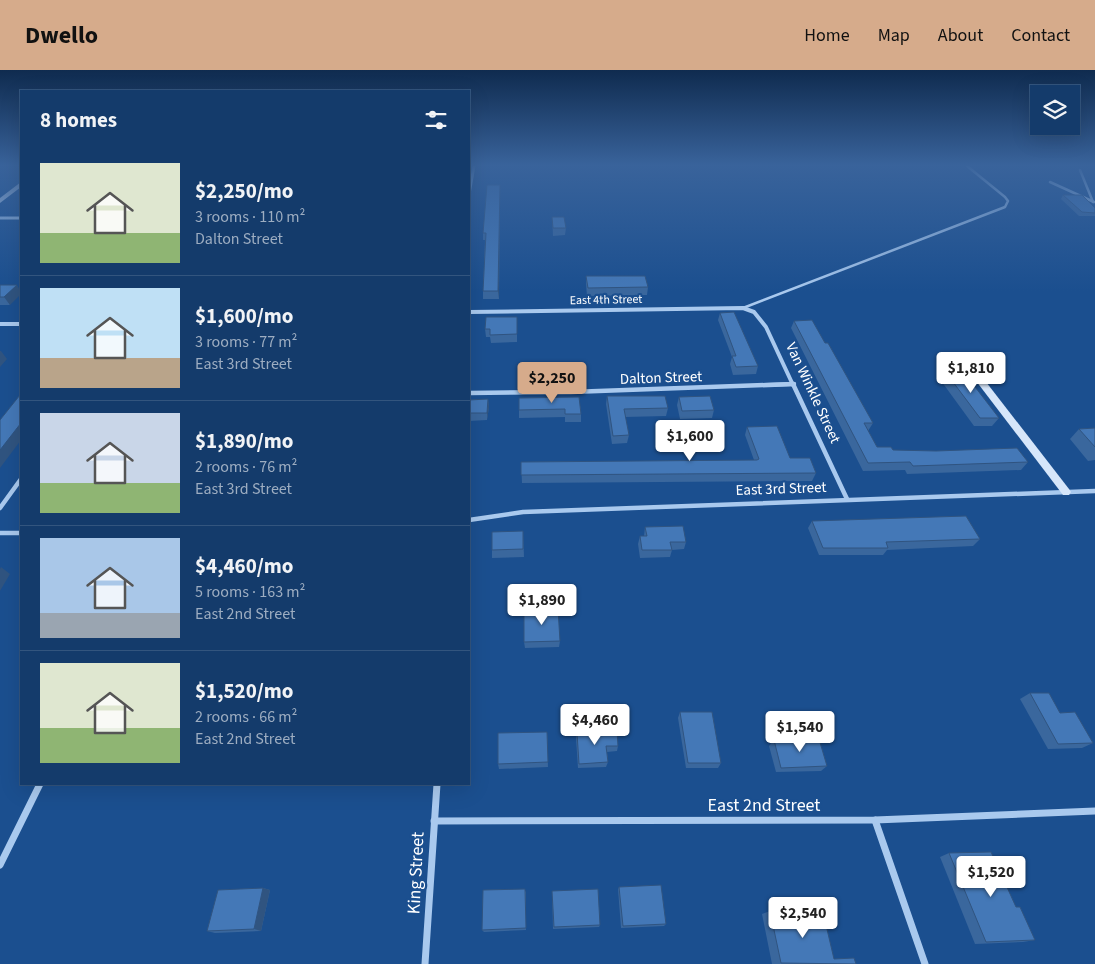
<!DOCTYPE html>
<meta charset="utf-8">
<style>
:root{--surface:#143b6b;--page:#214673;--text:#f1f3f6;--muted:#9dadc1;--line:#33557e;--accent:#d6ab8b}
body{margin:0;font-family:"Source Sans 3",sans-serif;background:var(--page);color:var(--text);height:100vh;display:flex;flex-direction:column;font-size:19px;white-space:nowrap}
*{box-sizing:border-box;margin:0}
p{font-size:16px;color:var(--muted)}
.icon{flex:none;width:28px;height:28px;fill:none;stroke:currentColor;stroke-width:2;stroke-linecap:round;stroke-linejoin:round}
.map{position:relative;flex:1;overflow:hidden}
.details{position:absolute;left:20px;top:20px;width:450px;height:695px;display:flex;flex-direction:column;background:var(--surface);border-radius:0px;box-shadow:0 5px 20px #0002,0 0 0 1px var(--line)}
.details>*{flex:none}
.controls{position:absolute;left:1030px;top:15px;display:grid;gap:10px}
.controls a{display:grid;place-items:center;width:50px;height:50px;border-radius:0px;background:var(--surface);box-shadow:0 5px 20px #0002,0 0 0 1px var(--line);font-size:25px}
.price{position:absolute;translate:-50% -42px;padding:0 11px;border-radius:5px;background:#fff;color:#222;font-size:16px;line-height:32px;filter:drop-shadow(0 1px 2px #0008)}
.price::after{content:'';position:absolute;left:50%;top:30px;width:15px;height:11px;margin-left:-8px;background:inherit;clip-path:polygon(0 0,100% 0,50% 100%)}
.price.current{background:var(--accent);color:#111}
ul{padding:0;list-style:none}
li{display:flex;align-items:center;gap:15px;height:125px;padding:0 20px}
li+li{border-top:1px solid var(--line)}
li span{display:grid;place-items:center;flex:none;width:140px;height:100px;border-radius:0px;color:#555}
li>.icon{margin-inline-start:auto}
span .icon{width:60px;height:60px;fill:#fffc;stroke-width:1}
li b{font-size:21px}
h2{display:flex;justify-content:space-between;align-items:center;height:60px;padding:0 20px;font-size:21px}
header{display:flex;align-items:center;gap:30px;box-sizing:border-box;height:70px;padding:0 25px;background:var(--accent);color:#111}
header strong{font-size:24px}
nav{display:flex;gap:28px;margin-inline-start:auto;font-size:18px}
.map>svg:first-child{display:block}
</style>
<header>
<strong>Dwello</strong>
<nav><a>Home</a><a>Map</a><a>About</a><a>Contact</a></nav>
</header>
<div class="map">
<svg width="1095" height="894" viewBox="0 0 1095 894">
<rect width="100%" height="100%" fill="#1b4f8f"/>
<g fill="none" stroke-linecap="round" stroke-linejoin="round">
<g stroke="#a9c9ee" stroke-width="2.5">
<polyline points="1080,100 1093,132"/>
<polyline points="1050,112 1094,132"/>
<polyline points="743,238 1005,137 1008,131 1005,127 967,96"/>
</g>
<g stroke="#a9c9ee" stroke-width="3">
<polyline points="469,124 474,96"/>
<polyline points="0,148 21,148"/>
</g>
<g stroke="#a9c9ee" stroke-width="4">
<polyline points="469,242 743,238 754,242 766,257 793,315"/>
<polyline points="0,254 21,254"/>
<polyline points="763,315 794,314"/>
</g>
<g stroke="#a9c9ee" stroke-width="4.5">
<polyline points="793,314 847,429"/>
<polyline points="469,323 571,322 794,314"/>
<polyline points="0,438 21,409"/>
<polyline points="469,450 523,442 1095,421"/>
<polyline points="0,463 21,463"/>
</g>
<g stroke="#a9c9ee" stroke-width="7">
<polyline points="875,750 925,894"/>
<polyline points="434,751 875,750 1095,741"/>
<polyline points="0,795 40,714"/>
<polyline points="425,894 437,714"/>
</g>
<g fill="#d6e6fa" fill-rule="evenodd">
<polygon points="21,112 21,117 0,133 0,128"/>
<polygon points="973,298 976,299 1069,419 1071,422 1069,425 1063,425 970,303 969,301"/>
</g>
</g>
<g fill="#3a679d">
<polygon points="500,122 499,229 483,229 483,221 485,170 483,170 483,163"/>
<polygon points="1063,125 1095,138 1095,146 1079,146 1061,129"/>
<polygon points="552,147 566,158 565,165 553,166"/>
<polygon points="586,206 648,217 647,225 587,226 586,214"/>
<polygon points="0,215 10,235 0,235"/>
<polygon points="720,243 758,296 756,304 733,305 730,294 732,287 718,250"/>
<polygon points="517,247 517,272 491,273 490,267 486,267 485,259"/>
<polygon points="794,251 825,273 873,353 868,361 877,377 893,380 1028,392 1021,400 907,404 905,400 863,401 791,258"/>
<polygon points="944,300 999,348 992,356 974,356 939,308"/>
<polygon points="607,326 668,338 666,346 625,347 629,365 627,373 612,374 606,334"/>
<polygon points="579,327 581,344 581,352 565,352 565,347 519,348 519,328"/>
<polygon points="679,327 714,340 712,348 680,349 677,335"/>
<polygon points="488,329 489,337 487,350 469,351 469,330"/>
<polygon points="747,357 790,388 816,403 812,411 522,413 521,392 754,390 745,365"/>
<polygon points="1095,358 1095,390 1088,391 1070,369 1079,359"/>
<polygon points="812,451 980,469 973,476 887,480 883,485 819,485 808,458"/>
<polygon points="645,457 686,472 684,479 672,480 670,487 640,488 638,474 640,466 644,466"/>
<polygon points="523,461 524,487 492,488 492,480"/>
<polygon points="560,571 559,577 525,578 524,572"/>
<polygon points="1030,623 1060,643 1093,673 1082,678 1048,679 1020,629"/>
<polygon points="680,642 721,693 718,698 686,698 678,648"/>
<polygon points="547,662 548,697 499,699 498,694"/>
<polygon points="577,663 618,676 617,681 607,682 608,692 606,697 578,698 576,668"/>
<polygon points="774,670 827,696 821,701 776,702 769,676"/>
<polygon points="949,783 1016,837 1035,870 1023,872 975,874 940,787"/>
<polygon points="619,817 666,854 664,856 621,858 618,819"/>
<polygon points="263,818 270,820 261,861 215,863 207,861"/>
<polygon points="526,821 526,860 484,862 482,860"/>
<polygon points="552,821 600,855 599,857 553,859"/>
<polygon points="770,841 815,855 834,889 856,894 772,894 762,844"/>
</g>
<g fill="#305480">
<polygon points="500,115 500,122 499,229 498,221"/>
<polygon points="17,215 21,222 21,224 10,235 4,227"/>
<polygon points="0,281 1,281 7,289 0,297"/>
<polygon points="488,329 489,337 487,350 487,343"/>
<polygon points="21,353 21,370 0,398 0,380"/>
<polygon points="1,497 10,504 0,521 0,499"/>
<polygon points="263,818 270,820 261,861 254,859"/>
</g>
<g fill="#4478b7" stroke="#305480">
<polygon points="487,115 500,115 498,221 483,221 486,163 483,163"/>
<polygon points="1063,125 1082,125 1095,138 1095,143 1082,142"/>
<polygon points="552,147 564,147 566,158 553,158"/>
<polygon points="586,206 645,206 648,217 588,218"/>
<polygon points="0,215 17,215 4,227 0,227"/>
<polygon points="734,242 758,296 736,297 732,286 736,286 720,243"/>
<polygon points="486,247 517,247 517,264 490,265 490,259 485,259"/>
<polygon points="812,250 825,273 828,273 873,353 864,353 877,377 891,377 893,380 936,381 1017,378 1028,392 913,396 910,392 868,393 794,251"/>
<polygon points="944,300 962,300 999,348 980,348"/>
<polygon points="20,325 21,325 21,353 0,380 0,350"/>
<polygon points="607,326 665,326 668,338 624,339 629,365 613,366"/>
<polygon points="710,326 714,340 682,341 679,327"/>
<polygon points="579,327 581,344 565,344 565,339 519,340 519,328"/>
<polygon points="488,329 487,343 469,343 469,330"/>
<polygon points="777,356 790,388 810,388 816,403 521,405 521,392 757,390 759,389 747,357"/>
<polygon points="1095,358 1095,377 1079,359"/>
<polygon points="966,446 980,469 886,472 888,478 823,478 812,451"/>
<polygon points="683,456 686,472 670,472 672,480 642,480 640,466 647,466 645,457"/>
<polygon points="523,461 523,479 492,480 492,462"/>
<polygon points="558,539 560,571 524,572 524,540"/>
<polygon points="1030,623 1049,623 1060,643 1075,642 1093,673 1058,674"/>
<polygon points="680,642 712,642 721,693 688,693"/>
<polygon points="617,661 618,676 606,676 608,692 579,694 577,663"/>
<polygon points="547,662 548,692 498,694 498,663"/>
<polygon points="819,669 827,696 781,698 774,670"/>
<polygon points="991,782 1016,837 1020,837 1035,870 986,872 949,783"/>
<polygon points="661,815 666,854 623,856 619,817"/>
<polygon points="263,818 254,859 207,861 218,820"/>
<polygon points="525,819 526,858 482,860 483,820"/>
<polygon points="598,819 600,855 554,857 552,821"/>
<polygon points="770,841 812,841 815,855 826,855 834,889 854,888 856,894 781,893"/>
</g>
<linearGradient id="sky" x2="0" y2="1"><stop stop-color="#0f2b4f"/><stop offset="0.43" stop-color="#39639b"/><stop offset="1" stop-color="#39639b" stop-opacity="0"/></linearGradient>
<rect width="1095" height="221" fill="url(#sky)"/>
<g text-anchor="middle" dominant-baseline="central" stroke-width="4.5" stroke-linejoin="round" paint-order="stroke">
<g font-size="12" fill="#fff" stroke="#1b4f8f">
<text transform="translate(606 230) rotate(-1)">East 4th Street</text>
</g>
<g font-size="15" fill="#fff" stroke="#1b4f8f">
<text transform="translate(661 308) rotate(-2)">Dalton Street</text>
<text transform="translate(813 323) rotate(65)">Van Winkle Street</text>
<text transform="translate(781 419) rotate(-2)">East 3rd Street</text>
</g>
<g font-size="18" fill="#fff" stroke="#1b4f8f">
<text x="764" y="735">East 2nd Street</text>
<text transform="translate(416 803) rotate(-87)">King Street</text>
</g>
</g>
</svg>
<div class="controls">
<a><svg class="icon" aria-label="layers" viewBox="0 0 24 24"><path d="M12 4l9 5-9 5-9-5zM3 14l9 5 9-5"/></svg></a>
</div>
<b class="price" style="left:971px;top:324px">$1,810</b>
<b class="price current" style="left:552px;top:334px">$2,250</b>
<b class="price" style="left:690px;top:392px">$1,600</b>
<b class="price" style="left:542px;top:556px">$1,890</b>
<b class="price" style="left:595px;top:676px">$4,460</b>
<b class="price" style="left:800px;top:683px">$1,540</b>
<b class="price" style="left:991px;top:828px">$1,520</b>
<b class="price" style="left:803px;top:869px">$2,540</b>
<section class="details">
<h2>8 homes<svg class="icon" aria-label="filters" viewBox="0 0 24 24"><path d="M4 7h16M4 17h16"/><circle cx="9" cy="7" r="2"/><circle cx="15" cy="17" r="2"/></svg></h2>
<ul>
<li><span style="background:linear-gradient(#dfe7d0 70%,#8fb573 0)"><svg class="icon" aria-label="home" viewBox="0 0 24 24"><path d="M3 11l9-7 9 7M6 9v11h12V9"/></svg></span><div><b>$2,250/mo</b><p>3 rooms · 110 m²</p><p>Dalton Street</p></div></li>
<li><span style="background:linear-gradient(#bfe0f5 70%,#b9a48a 0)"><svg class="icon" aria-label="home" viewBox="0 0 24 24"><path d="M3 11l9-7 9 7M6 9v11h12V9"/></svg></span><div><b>$1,600/mo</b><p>3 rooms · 77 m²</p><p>East 3rd Street</p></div></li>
<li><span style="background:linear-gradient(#c9d6e8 70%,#8fb573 0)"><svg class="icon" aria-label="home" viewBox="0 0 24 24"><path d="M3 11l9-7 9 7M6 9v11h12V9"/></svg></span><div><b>$1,890/mo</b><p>2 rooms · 76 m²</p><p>East 3rd Street</p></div></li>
<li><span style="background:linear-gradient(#a9c7e8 75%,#9aa5b1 0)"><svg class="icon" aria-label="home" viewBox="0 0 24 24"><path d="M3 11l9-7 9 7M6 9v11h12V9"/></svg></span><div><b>$4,460/mo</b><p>5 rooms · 163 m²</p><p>East 2nd Street</p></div></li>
<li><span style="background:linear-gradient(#dfe7d0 65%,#8fb573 0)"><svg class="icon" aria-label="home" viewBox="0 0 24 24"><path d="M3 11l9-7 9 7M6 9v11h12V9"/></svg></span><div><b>$1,520/mo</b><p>2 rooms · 66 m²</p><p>East 2nd Street</p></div></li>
</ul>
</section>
</div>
